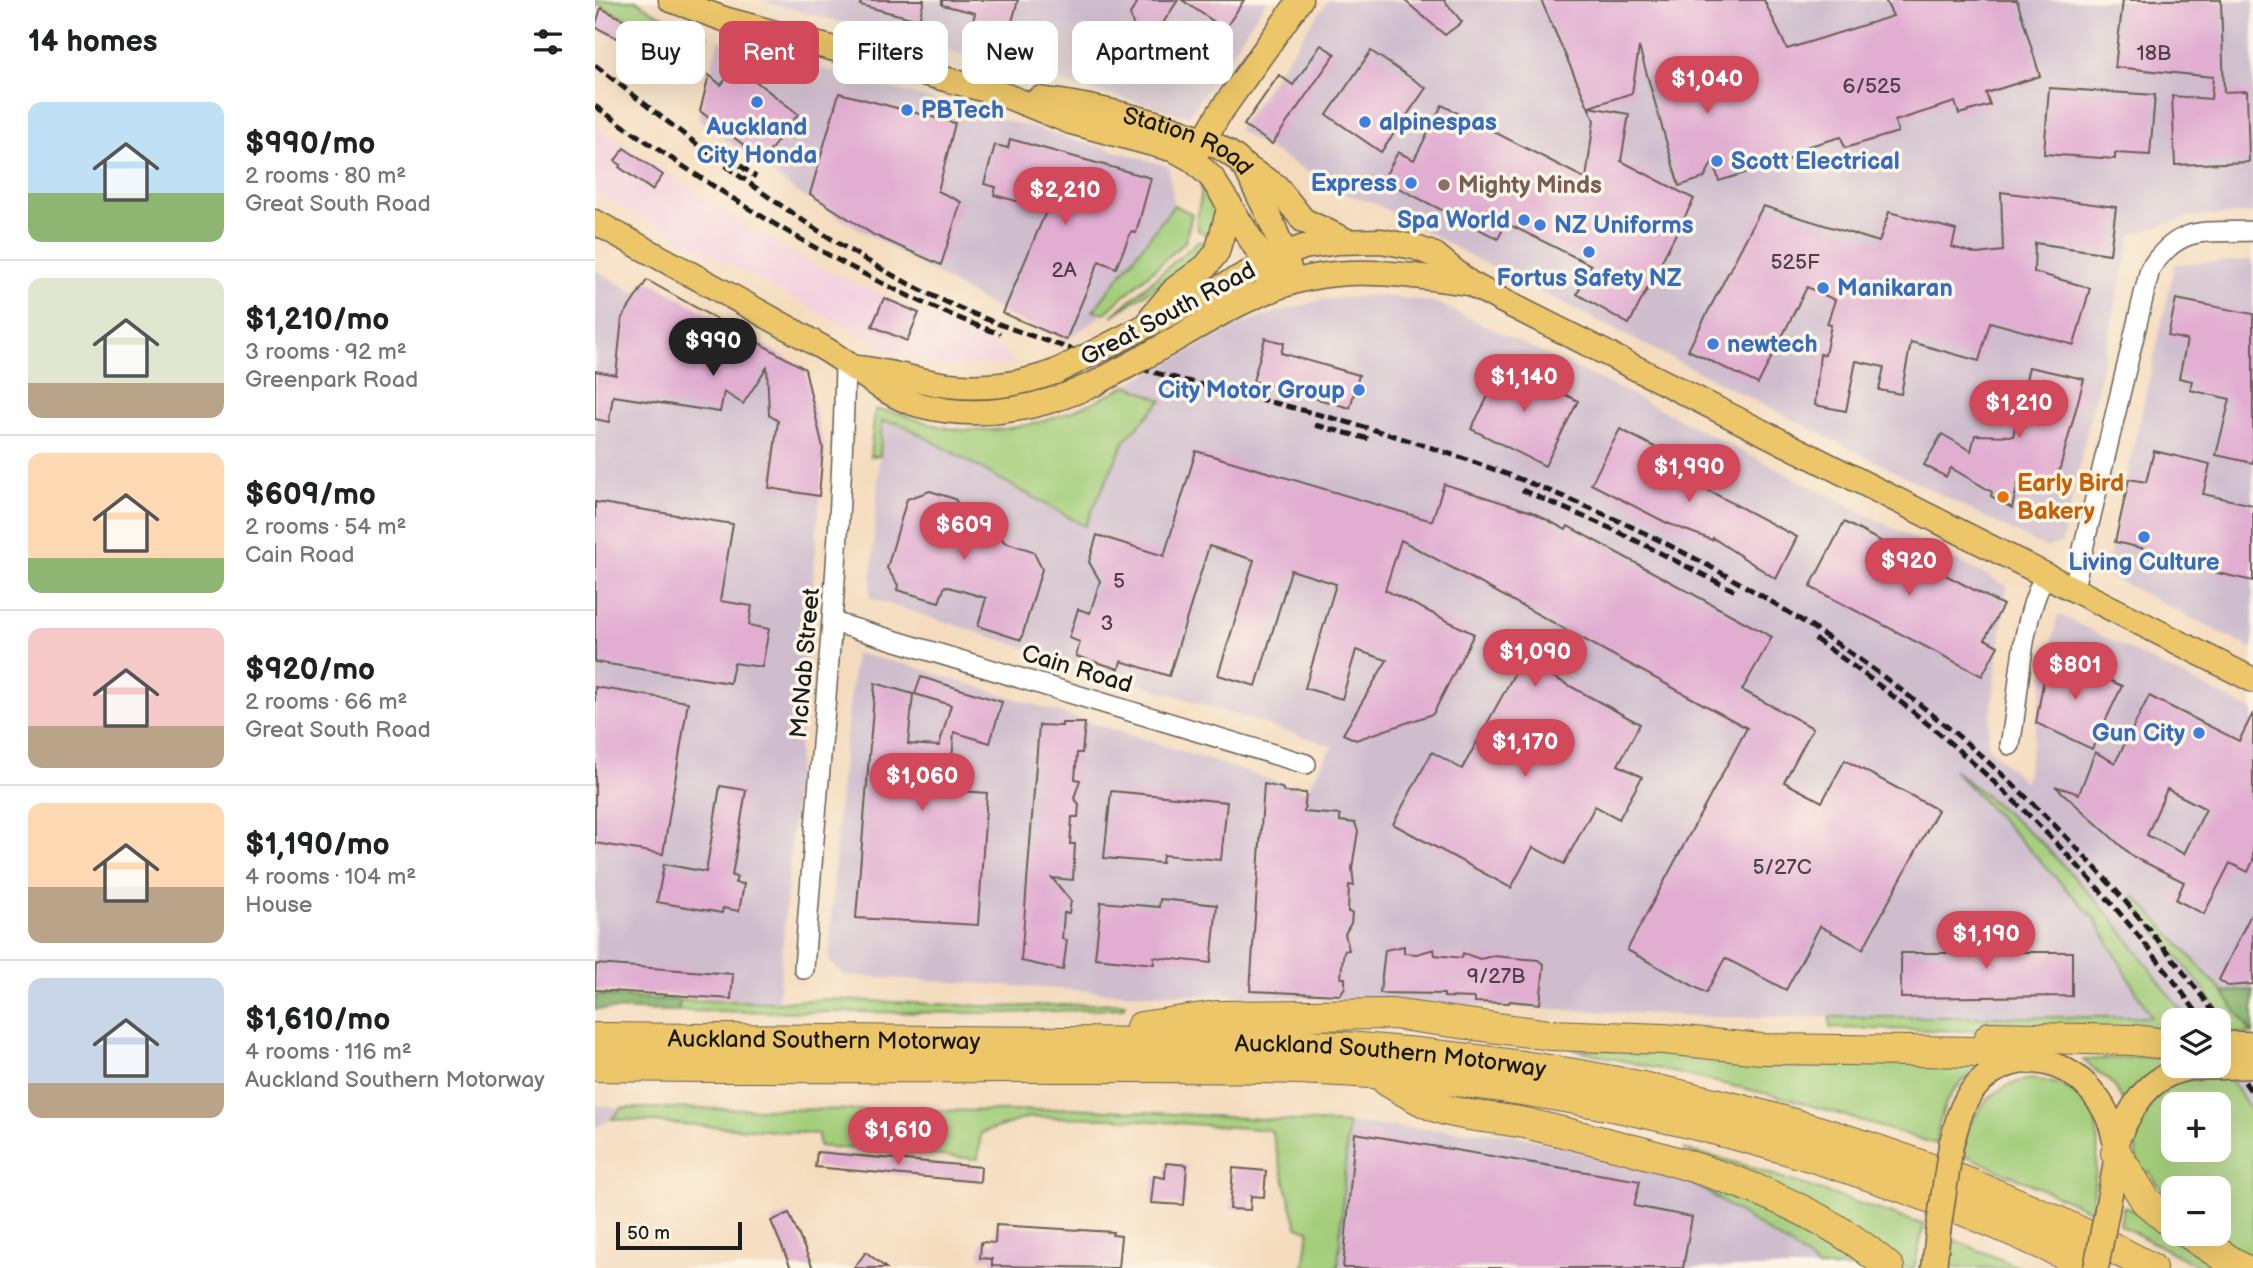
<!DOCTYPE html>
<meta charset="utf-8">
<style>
:root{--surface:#fff;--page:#f6f6f6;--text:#202124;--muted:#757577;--line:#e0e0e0;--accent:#d1495b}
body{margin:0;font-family:"Balsamiq Sans",sans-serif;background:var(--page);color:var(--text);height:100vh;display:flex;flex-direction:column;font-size:26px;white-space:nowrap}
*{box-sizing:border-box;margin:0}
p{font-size:23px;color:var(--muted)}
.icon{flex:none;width:38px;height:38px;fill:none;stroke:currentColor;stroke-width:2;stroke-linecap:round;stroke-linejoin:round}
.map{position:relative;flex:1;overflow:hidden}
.drawer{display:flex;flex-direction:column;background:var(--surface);width:595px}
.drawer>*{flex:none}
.guide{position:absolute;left:21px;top:21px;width:665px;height:63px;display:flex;gap:14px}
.fabs{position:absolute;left:1566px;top:1008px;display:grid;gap:14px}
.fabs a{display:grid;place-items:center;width:70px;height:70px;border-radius:14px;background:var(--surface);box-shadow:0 7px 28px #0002;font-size:35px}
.scale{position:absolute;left:21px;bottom:18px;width:126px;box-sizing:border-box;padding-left:7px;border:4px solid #1c1c1c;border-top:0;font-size:19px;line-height:24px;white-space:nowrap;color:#1c1c1c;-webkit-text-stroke:5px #fcf5e5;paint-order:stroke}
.price{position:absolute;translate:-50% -60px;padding:0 16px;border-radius:24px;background:var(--accent);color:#fff;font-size:23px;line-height:46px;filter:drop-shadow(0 2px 4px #0008)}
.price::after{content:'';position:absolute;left:50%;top:42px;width:21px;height:16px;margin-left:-10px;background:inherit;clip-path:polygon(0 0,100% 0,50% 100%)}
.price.current{background:#222;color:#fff}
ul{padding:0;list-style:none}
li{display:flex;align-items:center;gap:21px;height:175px;padding:0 28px}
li+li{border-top:2px solid var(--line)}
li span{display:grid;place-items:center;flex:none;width:196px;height:140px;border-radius:14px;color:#555}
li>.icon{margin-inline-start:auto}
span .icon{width:84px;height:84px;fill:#fffc;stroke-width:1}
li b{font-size:30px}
h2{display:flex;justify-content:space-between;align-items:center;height:84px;padding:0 28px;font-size:30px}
.tag{padding:0 24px;border-radius:14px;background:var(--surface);box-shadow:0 7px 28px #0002;font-size:24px;line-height:63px}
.tag.current{background:var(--accent);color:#fff}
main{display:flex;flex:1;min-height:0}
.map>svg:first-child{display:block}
</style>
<main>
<section class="drawer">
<h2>14 homes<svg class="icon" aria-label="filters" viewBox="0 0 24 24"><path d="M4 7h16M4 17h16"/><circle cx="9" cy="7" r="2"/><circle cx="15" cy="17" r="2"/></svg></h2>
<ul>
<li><span style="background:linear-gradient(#bfe0f5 65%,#8fb573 0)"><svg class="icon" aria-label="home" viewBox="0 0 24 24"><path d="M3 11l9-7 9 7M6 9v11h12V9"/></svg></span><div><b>$990/mo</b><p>2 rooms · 80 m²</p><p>Great South Road</p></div></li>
<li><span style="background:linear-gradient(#dfe7d0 75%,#b9a48a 0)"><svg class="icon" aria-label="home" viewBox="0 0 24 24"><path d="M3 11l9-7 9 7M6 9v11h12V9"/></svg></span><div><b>$1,210/mo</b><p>3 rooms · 92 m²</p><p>Greenpark Road</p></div></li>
<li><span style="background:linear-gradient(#ffd9b3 75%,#8fb573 0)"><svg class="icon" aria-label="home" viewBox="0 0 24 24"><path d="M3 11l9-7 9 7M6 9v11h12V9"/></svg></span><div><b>$609/mo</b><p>2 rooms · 54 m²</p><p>Cain Road</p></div></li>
<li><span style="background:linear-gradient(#f6c9c9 70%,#b9a48a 0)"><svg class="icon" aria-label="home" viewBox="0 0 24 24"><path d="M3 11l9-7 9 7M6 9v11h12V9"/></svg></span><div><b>$920/mo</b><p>2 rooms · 66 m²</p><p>Great South Road</p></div></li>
<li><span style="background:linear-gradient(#ffd9b3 60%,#b9a48a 0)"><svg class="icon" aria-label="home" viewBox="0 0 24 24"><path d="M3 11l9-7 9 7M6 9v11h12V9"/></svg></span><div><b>$1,190/mo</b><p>4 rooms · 104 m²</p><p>House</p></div></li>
<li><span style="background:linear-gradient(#c9d6e8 75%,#b9a48a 0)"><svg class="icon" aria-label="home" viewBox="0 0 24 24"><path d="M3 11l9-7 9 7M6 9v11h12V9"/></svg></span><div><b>$1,610/mo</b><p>4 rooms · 116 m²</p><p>Auckland Southern Motorway</p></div></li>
</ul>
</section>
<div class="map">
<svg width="1658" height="1268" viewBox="0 0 1658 1268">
<rect width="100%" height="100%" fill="#fcf5e5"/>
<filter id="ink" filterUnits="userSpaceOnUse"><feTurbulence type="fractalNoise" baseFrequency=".0143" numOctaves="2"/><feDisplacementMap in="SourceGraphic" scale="14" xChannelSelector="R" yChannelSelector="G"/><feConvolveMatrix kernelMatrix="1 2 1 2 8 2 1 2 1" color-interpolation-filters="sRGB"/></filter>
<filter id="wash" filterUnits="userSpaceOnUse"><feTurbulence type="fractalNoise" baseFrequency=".00686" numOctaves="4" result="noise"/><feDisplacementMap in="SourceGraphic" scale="28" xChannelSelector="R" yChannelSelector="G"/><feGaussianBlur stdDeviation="1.57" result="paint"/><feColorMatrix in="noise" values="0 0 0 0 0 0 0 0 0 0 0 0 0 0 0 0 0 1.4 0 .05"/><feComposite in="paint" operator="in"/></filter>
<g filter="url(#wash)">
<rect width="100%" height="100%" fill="#f4dbbd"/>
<polygon fill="#f3cfdf" points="0,126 167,236 225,268 408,350 418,364 346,366 297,351 0,193"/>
<g fill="#cfbdce">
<polygon points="163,0 672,0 593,116"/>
<polygon points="733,0 1658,0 1658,213 1595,217 1537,234 1467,542 1451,548 885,261 781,204 751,194 642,130"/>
<polygon points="124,40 573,166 579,205 498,310 510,313 471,340 408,313 201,192 103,118"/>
<polygon points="1658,260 1658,649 1510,574 1580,264"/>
<polygon points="0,270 41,293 50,279 208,367 229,448 183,1002 0,990"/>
<polygon points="783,295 842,303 1037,395 1412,586 1392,746 1430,782 1463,614 1658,711 1658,990 1628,992 1541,897 1639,1034 1624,1034 1624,1020 1593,1020 1516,917 1446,842 1364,774 1500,919 1556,1017 1122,1017 704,997 524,993 250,975 234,961 243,809 260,653 320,667 712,791 737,746 275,598 287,421 306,424 490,526 530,440 567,400 532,385 649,322 726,300"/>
<polygon points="1632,1076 1658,1076 1658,1113"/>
<polygon points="0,1105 27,1108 17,1119 0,1128"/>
<polygon points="753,1124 915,1134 1090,1178 1203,1251 1223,1268 743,1268"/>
</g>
<g fill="#a4ce7b" stroke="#60754c" stroke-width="2" fill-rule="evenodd">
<polygon points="0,0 41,0 59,12 112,35 105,54 3,4 0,8"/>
<path d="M605 183 620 207 619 239 603 230C598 214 610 200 605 183Z"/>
<polygon points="579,205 597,214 590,242 510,313 498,311"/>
<polygon points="603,241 615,246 591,266 517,316"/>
<path d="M532 385 567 400 530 440 490 526 306 424 287 421 285 456H275L280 410C306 410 331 426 358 429 419 437 480 414 532 385Z"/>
<polygon points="1358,769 1446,842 1516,917 1593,1020 1578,1020 1578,1035 1235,1028 1235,1017 1556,1017 1500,919"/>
<polygon points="1540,896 1628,992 1657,1034 1639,1034 1608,988 1536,900"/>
<polygon points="232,999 406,1007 530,1003 528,1008 411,1013 84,1011 84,1000 183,1002"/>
<path d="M977 1049 1386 1064C1353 1093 1347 1100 1341 1144L1195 1099Z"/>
<path d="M1578 1055V1063C1558 1070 1541 1083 1528 1101L1519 1085 1488 1060Z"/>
<path d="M1632 1076 1658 1113V1264L1613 1234H1624V1188H1578V1205L1553 1171 1547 1175C1530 1143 1549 1095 1583 1082 1599 1076 1615 1077 1632 1076ZM1578 1104H1624V1150H1578Z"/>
<path d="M1436 1079C1526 1088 1500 1151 1497 1211L1367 1154C1373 1114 1396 1085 1436 1079Z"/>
<polygon points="27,1108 420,1111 478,1108 753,1124 743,1268 709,1268 714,1230 702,1227 676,1130 517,1118 434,1117 386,1133 383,1159 224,1146 223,1134 17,1119"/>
<polygon points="1088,1149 1149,1165 1329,1225 1319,1268 1309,1268 1295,1255"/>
<polygon points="1090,1178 1139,1196 1215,1232 1265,1268 1223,1268 1203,1251"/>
<polygon points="1528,1207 1533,1207 1624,1268 1606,1268 1525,1225"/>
<polygon points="1355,1238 1426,1268 1352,1268"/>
</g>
<g fill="#83b16b" stroke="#506644" stroke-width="2">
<polygon points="1658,990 1658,1034 1657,1034 1628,992"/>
<polygon points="0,995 84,1000 83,1011 0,1009"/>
</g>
<g id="blocks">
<g fill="#e1add1" fill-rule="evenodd">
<polygon points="266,0 329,0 324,20 265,5"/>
<polygon points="347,0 423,0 408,55 372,46 380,13 347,5"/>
<polygon points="544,0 583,0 564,29 586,44 585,57 568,81 540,74 522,51 539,28 535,14"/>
<polygon points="587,0 649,0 630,29"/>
<polygon points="809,0 849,0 867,22 850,35"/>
<polygon points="946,0 1169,0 1192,49 1298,16 1290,0 1422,0 1445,76 1391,93 1395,105 1364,114 1360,102 1300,121 1303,132 1250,148 1246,137 1197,151 1199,158 1124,181 1118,161 1109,178 1084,186 1044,47 1037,93 994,107 1034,114 1026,161 1099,199 1034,324 982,294 996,265 911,223 903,239 788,180 803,152 819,160 847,105 991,179 999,120"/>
<polygon points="1528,0 1626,0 1629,92 1652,91 1654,162 1580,165 1577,96 1616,99 1618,77 1520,67"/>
<polygon points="6,8 37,24 28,41 0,27"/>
<polygon points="726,45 740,54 677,144 649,125 684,75 698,85"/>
<polygon points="776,51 831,88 786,152 732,115"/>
<polygon points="141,66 203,114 168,160 105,111 114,75 126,85"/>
<polygon points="1454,88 1560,95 1555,155 1520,153 1520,159 1449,154"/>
<polygon points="244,93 360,123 343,191 366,202 346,265 279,235 215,194"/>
<polygon points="415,139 556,178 541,233 536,232 521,268 504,261 471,340 408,313 452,209 399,195 401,187 389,184 400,145 413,148"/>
<polygon points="29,148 68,175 57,190 24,167 26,165 20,161"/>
<polygon points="1406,192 1521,207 1515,254 1440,243 1439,272 1495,288 1479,345 1395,322 1384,361 1316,342 1306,394 1284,390 1289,367 1261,361 1251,411 1220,405 1225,354 1230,355 1236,325 1232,324 1240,300 1212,287 1163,384 1093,350 1168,206 1284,242 1294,212 1361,230 1357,247 1382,254 1408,251"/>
<polygon points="52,280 210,369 228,448 224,496 174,488 183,421 174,415 172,367 148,404 129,392 125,412 18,396 14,422 0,419 0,371 21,375 27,318"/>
<polygon points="289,298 324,313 312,341 277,326"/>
<polygon points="1581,299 1658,314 1658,463 1621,455 1635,399 1595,390 1597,381 1584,378 1592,340 1573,336"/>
<polygon points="670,338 689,343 686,353 764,375 755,408 658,381"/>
<polygon points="902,361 983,401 950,466 876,429 898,387 890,383"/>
<polygon points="1434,367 1489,379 1461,483 1425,475 1417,508 1396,496 1397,492 1356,468 1351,477 1329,465 1347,434 1376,451 1380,435 1418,436"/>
<polygon points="1025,429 1071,453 1065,465 1202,537 1181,579 1118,538 1117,540 1072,523 996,484"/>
<polygon points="601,451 837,521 849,484 937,512 971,530 973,526 1177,637 1147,690 1218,728 1189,782 1227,802 1250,760 1343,810 1268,949 1225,926 1191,990 1130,958 1111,993 1032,950 1152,728 806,540 790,590 879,634 838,714 761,740 748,734 792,660 761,650 747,699 710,688 741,584 696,570 661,686 623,675 659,560 614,546 574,676 526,661 524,669 481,656 485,642 474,638 483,609 495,613 505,581 494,562 502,535 569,556"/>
<polygon points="1559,451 1615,464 1608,494 1658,505 1658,581 1592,566 1594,559 1520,542 1534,479 1551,482"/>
<polygon points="335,491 360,499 370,515 400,525 409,542 438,551 447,569 426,640 383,626 391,598 350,586 344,602 302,590 303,585 292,568 312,499"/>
<polygon points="0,502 138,524 125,601 157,606 154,625 174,629 167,667 139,663 135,683 0,662"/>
<polygon points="1249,522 1408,605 1390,639 1403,646 1387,676 1215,587"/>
<polygon points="1453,655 1467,666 1470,660 1527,686 1497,749 1441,723"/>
<polygon points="927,660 1045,724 1023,765 1047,777 1024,819 1000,806 969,864 938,847 916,888 798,824 837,752 867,769"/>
<polygon points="326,677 407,702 395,743 359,732 355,790 392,793 383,925 261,918 280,683 318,694 313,744 344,746 356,705 320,694"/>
<polygon points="0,687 93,702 68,854 0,843"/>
<path d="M1554 696 1644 741 1658 713V861L1653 872 1635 863 1609 914 1581 900 1589 882 1537 856 1460 786 1484 794 1500 752 1520 763ZM1572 789 1611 809 1589 854 1552 835Z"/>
<polygon points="467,723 490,723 487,753 482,753 480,779 485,780 479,798 484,804 483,817 477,817 475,844 480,844 478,880 457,878 476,901 474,913 469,913 467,939 472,940 468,970 426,961 444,725 467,726"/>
<polygon points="669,784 687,788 689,792 711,793 709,812 745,815 745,821 760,823 763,831 757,868 759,886 754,885 753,912 757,913 756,923 750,934 754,950 749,951 747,965 746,978 750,978 750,987 745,995 655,991"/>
<polygon points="125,786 151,790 137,876 142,877 140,883 149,884 144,911 128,908 127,913 62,902 69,864 111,872"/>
<polygon points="516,791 632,802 626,860 568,855 567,863 509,858"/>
<polygon points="565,899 622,905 616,963 559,957 559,964 500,958 506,902 564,907"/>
<polygon points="1658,910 1658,984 1633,986 1624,980"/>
<polygon points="1364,928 1407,928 1407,952 1477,952 1477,996 1306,998 1306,953 1364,953"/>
<polygon points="809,946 809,953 822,954 839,949 840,955 867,958 868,953 885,959 898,956 943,960 949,964 945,1004 915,1001 914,1003 880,1002 880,998 849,997 849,994 785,993 790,950"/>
<polygon points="1,964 138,974 136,999 0,990"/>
<polygon points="760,1133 1045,1181 1039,1206 1097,1217 1088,1268 748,1268"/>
<polygon points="222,1152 386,1167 385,1182 220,1167"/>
<polygon points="571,1163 592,1165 589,1205 556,1203 559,1176 570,1178"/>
<polygon points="638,1168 671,1171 669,1197 656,1196 655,1210 635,1209"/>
<polygon points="194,1213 218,1268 196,1268 176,1221"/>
<polygon points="401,1225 518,1232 517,1235 526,1236 523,1268 397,1266 397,1259 385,1258 386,1242 400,1243"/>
<polygon points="271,1252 291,1268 259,1268"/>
</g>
</g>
</g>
<g filter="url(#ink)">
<use href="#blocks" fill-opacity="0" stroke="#685f54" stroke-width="2"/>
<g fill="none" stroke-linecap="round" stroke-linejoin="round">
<g stroke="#685f54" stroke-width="22">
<g id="minor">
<path d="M1478 591 1555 269C1585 224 1609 233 1658 231"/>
<polyline points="238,622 711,764"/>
<path d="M1415 745C1426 689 1423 629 1449 577"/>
<path d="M209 969C223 766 247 564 250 360"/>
</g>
</g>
<g stroke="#685f54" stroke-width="27">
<g id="major">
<polyline points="76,0 129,19 409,95 476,122 580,150 598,160 617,178 665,254 677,290"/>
<path id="s1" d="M444 99C492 105 616 129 647 164 654 171 657 183 662 192 678 222 689 250 698 282"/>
<polyline points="603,150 624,114 705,0"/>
<polyline points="649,166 681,186 708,220 750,240"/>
<path d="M0 222C76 264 153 304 228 348 260 366 288 395 324 405 384 421 444 409 499 384"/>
<polyline points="557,316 580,289 611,266 622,252 635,205"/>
<polyline points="514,345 690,254 709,247 743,242 786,241 819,247 840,255 874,283 906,300 1658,680"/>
<path d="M551 356C602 328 657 290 714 278 768 267 820 276 874 283"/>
<path d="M262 368C294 371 322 381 353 385 389 389 427 384 460 372"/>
<path d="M1521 1142C1537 1106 1553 1075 1595 1068"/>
<path d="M1356 1145C1361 1129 1364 1110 1374 1095 1423 1028 1508 1069 1520 1141 1524 1162 1515 1189 1512 1210"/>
<polyline points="1339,1268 1343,1232"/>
</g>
</g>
<g stroke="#685f54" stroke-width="32">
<g id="highway">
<polyline points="546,1027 621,1016 797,1014 955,1035 1069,1039 1166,1049 1387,1052 1435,1059"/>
<polyline points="1395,1037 1538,1040 1571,1044"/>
<path id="s2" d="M0 1038 698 1044C995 1058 1293 1126 1556 1268"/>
<path d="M0 1066C161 1068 322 1067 483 1067 581 1067 678 1066 775 1073 1019 1090 1277 1159 1497 1268"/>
<path d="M792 1081C808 1090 826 1102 844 1108 873 1118 907 1117 938 1125 1054 1153 1204 1186 1294 1268"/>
<polyline points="1521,1153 1551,1201 1578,1224"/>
<polyline points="1594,1234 1646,1268"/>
</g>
</g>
<use href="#minor" stroke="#fff" stroke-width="19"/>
<use href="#major" stroke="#ecc669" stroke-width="24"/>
<use href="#highway" stroke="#ecc669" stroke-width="30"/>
<g stroke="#1c1c1c" stroke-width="5" stroke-dasharray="10 5" stroke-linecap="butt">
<path d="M0 65C97 141 193 218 301 277 442 354 602 380 755 423 1143 532 1431 734 1658 1068"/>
<path d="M0 106C126 194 259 281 405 334"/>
<polyline points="121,148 161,177"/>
<polyline points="720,425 778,440"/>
<polyline points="927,490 1024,532 1142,592"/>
<path d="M1220 639C1370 742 1503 871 1607 1020"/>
<polyline points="1624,1045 1658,1094"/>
</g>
<g stroke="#685f54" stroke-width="27" stroke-linecap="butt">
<g id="major-bridge">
<polyline points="460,372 514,345"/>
<polyline points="499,384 551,356"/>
<polyline points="1624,1044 1658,1044"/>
<polyline points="1595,1068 1658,1066"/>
<polyline points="1343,1232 1356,1145"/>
<polyline points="1501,1268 1512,1210"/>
</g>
</g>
<use href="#major-bridge" stroke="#ecc669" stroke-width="24"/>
</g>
</g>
<g fill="#3f7fe0" stroke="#fcf5e5" stroke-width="2.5">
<circle cx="162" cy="102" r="7"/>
<circle cx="312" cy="110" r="7"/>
<circle cx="770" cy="122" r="7"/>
<circle cx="1122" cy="161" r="7"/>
<circle cx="816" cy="183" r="7"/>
<circle cx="929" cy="220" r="7"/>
<circle cx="945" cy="225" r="7"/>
<circle cx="994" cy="252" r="7"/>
<circle cx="1228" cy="288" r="7"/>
<circle cx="1118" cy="344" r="7"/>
<circle cx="764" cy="390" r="7"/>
<circle cx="1549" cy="537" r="7"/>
<circle cx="1604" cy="733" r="7"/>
</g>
<circle fill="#8d6e63" stroke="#fcf5e5" stroke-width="2.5" cx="849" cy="185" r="7"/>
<circle fill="#e8710a" stroke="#fcf5e5" stroke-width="2.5" cx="1408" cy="497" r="7"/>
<g text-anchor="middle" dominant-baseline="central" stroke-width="7" stroke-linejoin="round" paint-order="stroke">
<g font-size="21" fill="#4d4049">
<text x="1559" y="53">18B</text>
<text x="1277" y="86">6/525</text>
<text x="1200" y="262">525F</text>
<text x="469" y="270">2A</text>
<text x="524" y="581">5</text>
<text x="512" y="623">3</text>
<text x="1187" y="867">5/27C</text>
<text x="901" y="976">9/27B</text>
</g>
<g font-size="24" font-weight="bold" fill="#366cbe" stroke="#fcf5e5" text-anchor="start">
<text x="326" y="110">PBTech</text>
<text x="784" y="122">alpinespas</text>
<text x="162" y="127" text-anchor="middle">Auckland<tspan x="162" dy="28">City Honda</tspan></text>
<text x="1136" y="161">Scott Electrical</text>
<text x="802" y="183" text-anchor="end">Express</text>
<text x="915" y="220" text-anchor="end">Spa World</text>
<text x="959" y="225">NZ Uniforms</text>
<text x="994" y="278" text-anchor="middle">Fortus Safety NZ</text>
<text x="1242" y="288">Manikaran</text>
<text x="1132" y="344">newtech</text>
<text x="750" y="390" text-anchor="end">City Motor Group</text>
<text x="1549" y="562" text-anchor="middle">Living Culture</text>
<text x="1590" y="733" text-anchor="end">Gun City</text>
</g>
<g font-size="24" fill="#1c1c1c" stroke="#fcf5e5">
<text stroke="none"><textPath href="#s1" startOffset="156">Station Road</textPath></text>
<text transform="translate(573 314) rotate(-28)">Great South Road</text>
<text transform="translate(210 663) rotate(-85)">McNab Street</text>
<text transform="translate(482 669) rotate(17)">Cain Road</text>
<text stroke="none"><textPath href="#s2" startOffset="229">Auckland Southern Motorway</textPath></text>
<text stroke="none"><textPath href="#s2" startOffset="796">Auckland Southern Motorway</textPath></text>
</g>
<g font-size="24" font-weight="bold" fill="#785e54" stroke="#fcf5e5" text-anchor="start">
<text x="863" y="185">Mighty Minds</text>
</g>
<g font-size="24" font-weight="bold" fill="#c56008" stroke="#fcf5e5" text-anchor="start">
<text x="1422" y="483">Early Bird<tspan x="1422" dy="28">Bakery</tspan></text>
</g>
</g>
</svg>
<div class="fabs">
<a><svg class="icon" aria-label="layers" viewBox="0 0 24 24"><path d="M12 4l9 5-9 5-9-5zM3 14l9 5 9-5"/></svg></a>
<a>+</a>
<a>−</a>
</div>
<div class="scale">50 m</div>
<b class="price" style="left:1112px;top:116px">$1,040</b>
<b class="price" style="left:470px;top:227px">$2,210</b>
<b class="price current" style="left:118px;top:378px">$990</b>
<b class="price" style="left:929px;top:414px">$1,140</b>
<b class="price" style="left:1424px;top:440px">$1,210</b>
<b class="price" style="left:1094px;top:504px">$1,990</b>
<b class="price" style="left:369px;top:562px">$609</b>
<b class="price" style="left:1314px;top:598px">$920</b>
<b class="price" style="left:940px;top:689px">$1,090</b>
<b class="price" style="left:1480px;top:702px">$801</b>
<b class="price" style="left:930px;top:779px">$1,170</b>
<b class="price" style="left:327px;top:813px">$1,060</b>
<b class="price" style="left:1391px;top:971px">$1,190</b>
<b class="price" style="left:303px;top:1167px">$1,610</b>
<div class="guide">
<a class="tag">Buy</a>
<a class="tag current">Rent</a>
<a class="tag">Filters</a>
<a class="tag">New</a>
<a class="tag">Apartment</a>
</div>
</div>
</main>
